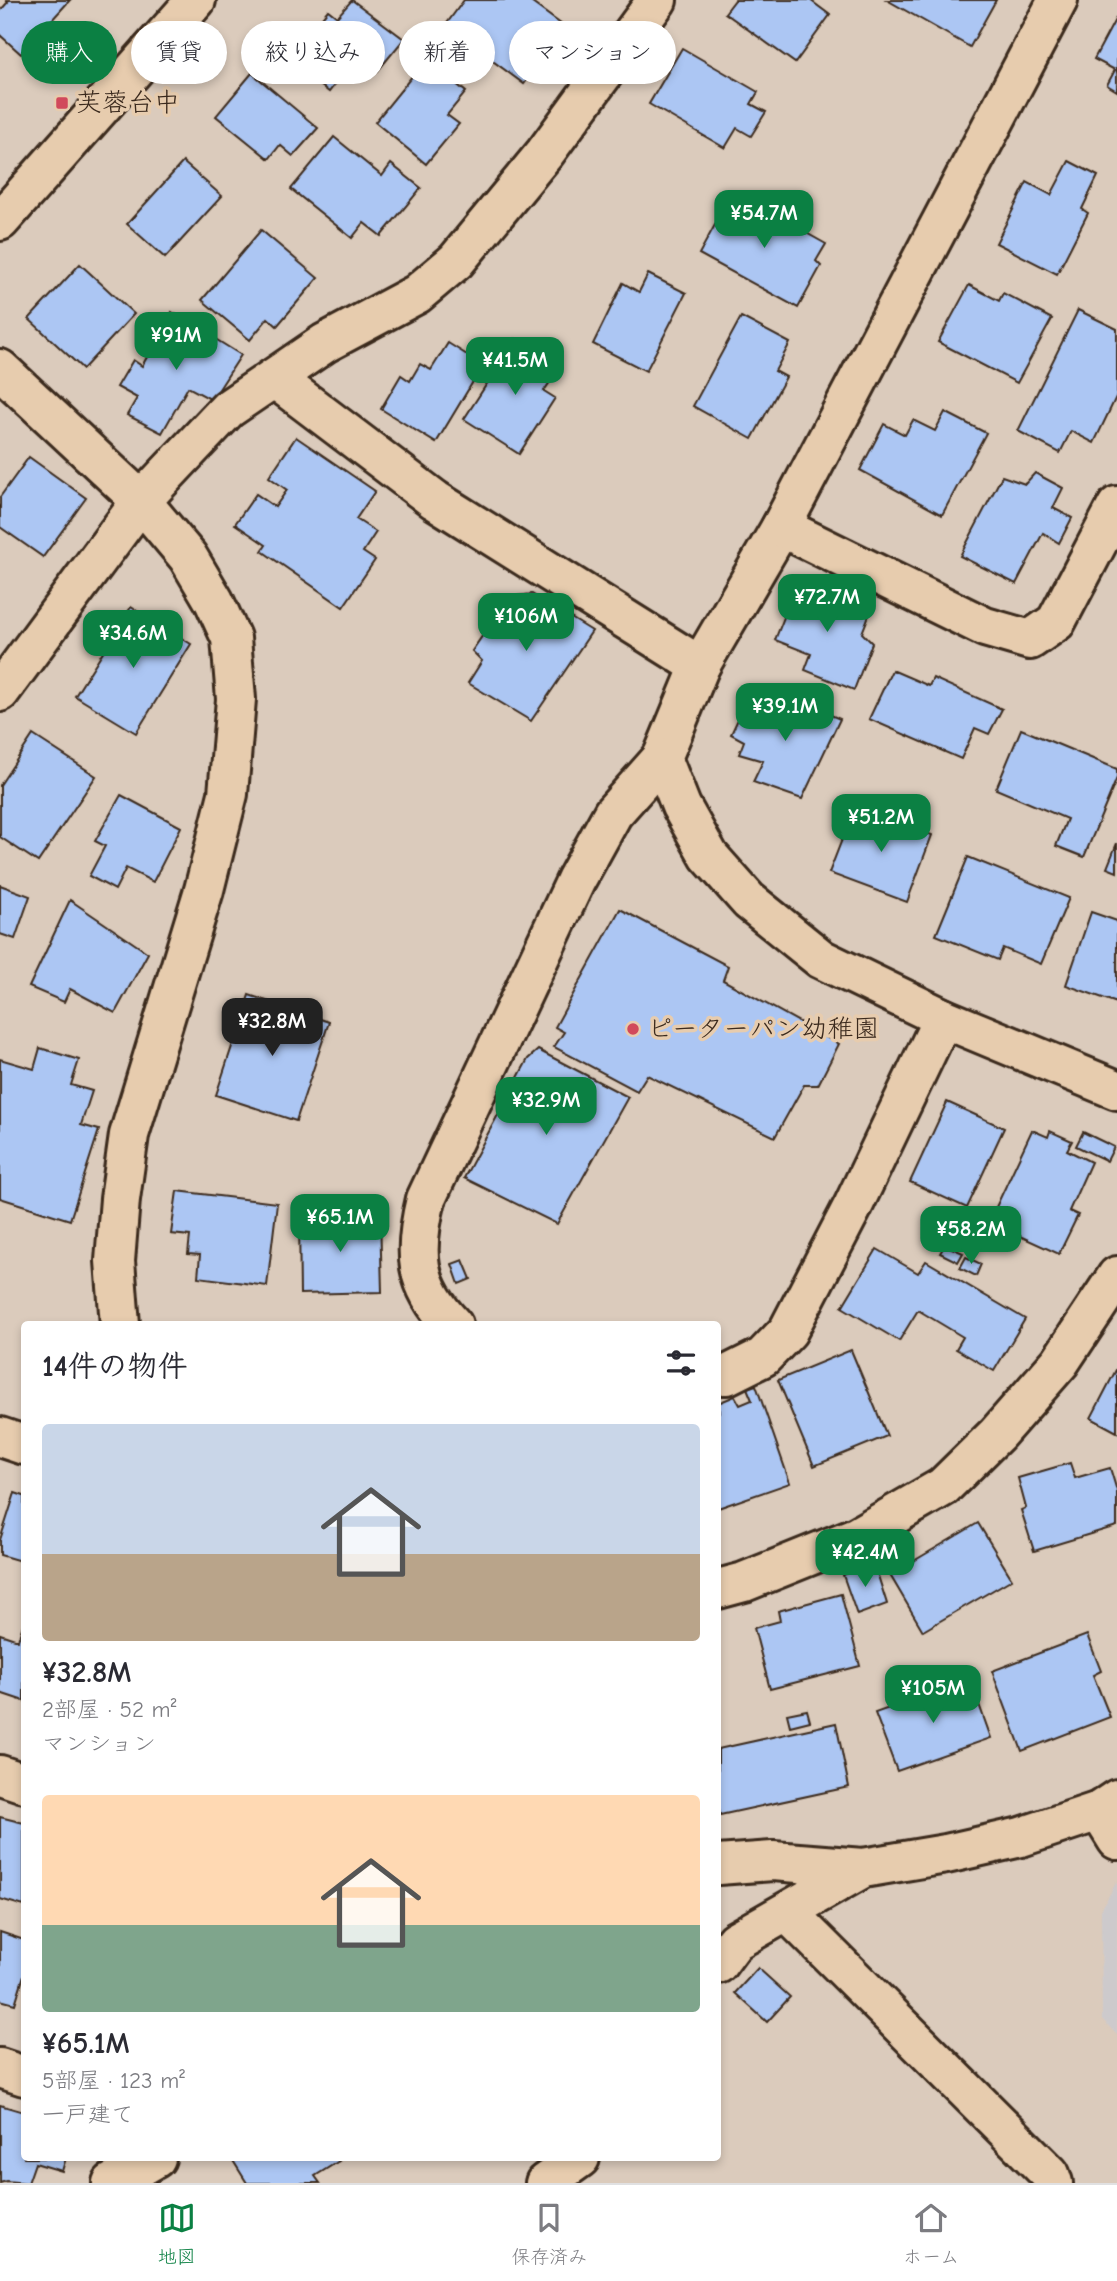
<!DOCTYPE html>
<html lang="ja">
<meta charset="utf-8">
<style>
:root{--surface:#fff;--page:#f2f2f3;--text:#2b2b33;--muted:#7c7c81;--line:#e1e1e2;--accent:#0b8043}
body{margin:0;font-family:"Comic Neue","Klee One",sans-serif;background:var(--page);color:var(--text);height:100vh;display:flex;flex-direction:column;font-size:26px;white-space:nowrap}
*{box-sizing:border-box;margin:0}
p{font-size:23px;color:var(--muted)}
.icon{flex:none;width:38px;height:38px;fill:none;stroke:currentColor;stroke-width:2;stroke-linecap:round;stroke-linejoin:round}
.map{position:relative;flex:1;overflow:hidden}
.panel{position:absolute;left:21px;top:1321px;width:700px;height:840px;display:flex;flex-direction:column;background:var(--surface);border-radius:7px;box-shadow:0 4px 10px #0003}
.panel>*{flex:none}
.guide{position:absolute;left:21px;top:21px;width:700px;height:63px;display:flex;gap:14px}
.price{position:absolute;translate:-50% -60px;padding:0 16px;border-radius:14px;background:var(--accent);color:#fff;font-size:23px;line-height:46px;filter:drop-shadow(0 2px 4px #0008)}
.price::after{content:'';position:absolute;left:50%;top:42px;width:21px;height:16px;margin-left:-10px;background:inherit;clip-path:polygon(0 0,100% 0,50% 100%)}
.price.selected{background:#222;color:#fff}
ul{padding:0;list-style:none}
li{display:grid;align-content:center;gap:14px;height:371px;padding:0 21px}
li span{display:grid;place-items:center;height:217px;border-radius:7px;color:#555}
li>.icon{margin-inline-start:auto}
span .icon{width:126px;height:126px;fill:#fffc;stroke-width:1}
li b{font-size:30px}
h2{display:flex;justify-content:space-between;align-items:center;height:84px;padding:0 21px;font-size:30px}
.tag{padding:0 24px;border-radius:32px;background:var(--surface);box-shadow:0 4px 10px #0003;font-size:24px;line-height:63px}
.tag.selected{background:var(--accent);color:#fff}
.tab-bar{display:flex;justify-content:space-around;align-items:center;height:98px;border-top:2px solid var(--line);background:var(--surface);font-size:19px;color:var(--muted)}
.tab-bar a{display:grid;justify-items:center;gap:4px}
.tab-bar .selected{color:var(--accent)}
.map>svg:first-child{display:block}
</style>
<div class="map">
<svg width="1117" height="2183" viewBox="0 0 1117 2183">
<rect width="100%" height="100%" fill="#dbcbbc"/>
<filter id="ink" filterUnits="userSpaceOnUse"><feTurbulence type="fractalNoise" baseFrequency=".0143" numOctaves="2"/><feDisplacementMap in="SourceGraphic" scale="14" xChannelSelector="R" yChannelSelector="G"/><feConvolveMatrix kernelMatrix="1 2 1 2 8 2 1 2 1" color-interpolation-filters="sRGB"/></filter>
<g filter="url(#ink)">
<polygon fill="#cdcacc" points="1117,1881 1117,2035 1102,2019 1101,1910"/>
<g fill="#acc6f3" stroke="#3b2a1e" stroke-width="2">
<polygon points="6,0 70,0 21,54 0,35 0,11 8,2"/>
<polygon points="352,0 404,39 376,73 356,57 329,92 296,66 307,52 299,45 328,10 337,17"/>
<polygon points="464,0 528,0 569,30 550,56 560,64 547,80 534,71 524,84 445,26"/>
<polygon points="735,0 810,0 830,15 795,63 725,13"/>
<polygon points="887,0 996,0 970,47"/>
<polygon points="1117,16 1117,91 1107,85 1115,70 1094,59"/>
<polygon points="682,48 758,92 751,104 766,112 751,136 737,128 725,148 649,104"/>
<polygon points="426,59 466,92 447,115 459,124 426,164 375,122"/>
<polygon points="252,73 318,128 293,156 280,145 269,159 216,116"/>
<polygon points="334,137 382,176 391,164 421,188 381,236 364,223 352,238 291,189"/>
<polygon points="1069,161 1098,176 1082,209 1088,213 1057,274 996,243 1027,182 1051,195"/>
<polygon points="183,162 222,196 165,258 127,224"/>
<polygon points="733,192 826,244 816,261 821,266 798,308 699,254"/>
<polygon points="261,230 318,278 277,326 268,318 250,340 202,300"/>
<polygon points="80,264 134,314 83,369 29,319"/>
<polygon points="648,274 686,293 646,371 593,344 623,283 639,292"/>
<polygon points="969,285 999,301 1003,293 1052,319 1017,383 938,342"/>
<polygon points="1078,310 1117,329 1117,395 1094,443 1071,431 1060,453 1018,431"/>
<polygon points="172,312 241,355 212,400 188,387 162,433 127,415 137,398 117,387 133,360 142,366"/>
<polygon points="741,317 790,343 775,371 786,377 752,439 693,406"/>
<polygon points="516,339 560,367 544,391 555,398 519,454 464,419"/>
<polygon points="448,343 483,365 436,443 381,409 401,375 410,381 420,364 431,370"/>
<polygon points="945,412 986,433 942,515 860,470 884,424 905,435 913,420 935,431"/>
<polygon points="296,437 375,491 356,519 376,532 363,552 375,560 343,607 262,551 266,545 235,524 256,494 275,507 287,490 269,477"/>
<polygon points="29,457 86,498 43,557 0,527 0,497"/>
<polygon points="1035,473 1063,488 1053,508 1072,518 1059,543 1043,533 1016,584 960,556 1002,476 1025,484"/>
<polygon points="798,582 871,610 862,633 872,643 854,690 805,670 811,654 775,640"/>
<polygon points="532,594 592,631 531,721 468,683 482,661 472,651 509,597"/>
<polygon points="131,607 191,644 136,733 75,696"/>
<polygon points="892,670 929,686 933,678 1002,709 989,734 975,728 961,759 869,719"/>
<polygon points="789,697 840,719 802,799 753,782 763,761 739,754 744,741 731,734 748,698 785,711"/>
<polygon points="1021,729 1117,769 1117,778 1084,857 1056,846 1067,819 996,789"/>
<polygon points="33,735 96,776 38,862 0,837 0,785"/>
<polygon points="121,795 181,827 153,882 126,868 115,890 89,876 105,846 95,841"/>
<polygon points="855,806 932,835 907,902 829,873"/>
<polygon points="1117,843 1117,872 1107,868"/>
<polygon points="968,857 1069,898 1041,964 1003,948 998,960 936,935"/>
<polygon points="0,885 30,896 15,939 0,934"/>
<polygon points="70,900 148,953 115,1013 70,989 64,1002 29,987"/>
<polygon points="620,909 728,966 723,980 839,1044 818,1085 804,1085 775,1137 647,1075 637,1091 554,1047 564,1032 555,1027"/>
<polygon points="1091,912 1117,921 1117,1003 1066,985"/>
<polygon points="249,995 329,1022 296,1121 216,1095"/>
<polygon points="40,1048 79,1060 71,1085 92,1091 81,1125 99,1130 70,1220 0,1198 0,1059 34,1069"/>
<polygon points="538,1050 628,1097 557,1224 464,1178 528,1059"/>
<polygon points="947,1102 1004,1128 967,1208 910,1182"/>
<polygon points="1032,1130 1048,1137 1050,1131 1072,1141 1067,1150 1091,1162 1069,1211 1078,1215 1059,1254 989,1222"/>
<polygon points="1083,1132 1114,1147 1107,1161 1076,1146"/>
<polygon points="177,1191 277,1203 267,1286 198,1277 200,1255 188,1254 190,1236 171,1234"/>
<polygon points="380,1215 382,1292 300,1294 299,1216"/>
<polygon points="945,1245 963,1253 958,1262 940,1253"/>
<polygon points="877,1249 918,1273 926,1261 1025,1319 994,1371 956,1349 963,1337 918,1310 899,1341 842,1307"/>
<polygon points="966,1257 981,1264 976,1276 960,1268"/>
<polygon points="463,1260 471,1279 459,1284 452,1264"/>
<polygon points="851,1350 887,1436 814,1466 778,1380"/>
<polygon points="1117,1368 1117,1432 1091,1418"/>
<polygon points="756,1385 790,1483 718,1508 718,1412 719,1412 718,1403 735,1396 740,1405 752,1400 747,1388"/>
<polygon points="1070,1463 1075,1478 1110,1468 1117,1491 1117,1526 1034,1551 1021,1510 1026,1508 1018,1478"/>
<polygon points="15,1493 24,1496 24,1562 0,1555 0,1540"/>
<polygon points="978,1523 1012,1579 923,1631 890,1575"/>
<polygon points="874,1563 887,1604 857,1615 843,1575"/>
<polygon points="841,1594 860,1666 770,1689 754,1628 780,1621 778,1611"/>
<polygon points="24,1622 24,1701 0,1693 0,1634 18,1640"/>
<polygon points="1087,1635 1101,1671 1093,1675 1110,1717 1022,1751 992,1671"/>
<polygon points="970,1679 991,1738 897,1771 875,1713"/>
<polygon points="807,1710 810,1721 790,1726 787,1714"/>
<polygon points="836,1723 849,1787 720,1815 718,1804 718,1749"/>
<polygon points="0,1817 24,1823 24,1906 0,1899"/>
<polygon points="0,1932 24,1940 24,1975 15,2004 0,2000"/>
<polygon points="758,1968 790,1997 767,2022 735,1993"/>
<polygon points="0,2105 24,2112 24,2158 66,2158 62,2171 35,2163 28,2183 6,2181 0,2183"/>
<polygon points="235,2158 337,2158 339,2161 315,2176 320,2183 247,2183 232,2159"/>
</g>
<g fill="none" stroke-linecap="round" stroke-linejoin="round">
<g stroke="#3b2a1e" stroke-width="44">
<g id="minor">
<polyline points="1058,0 781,527 700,666 662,758 681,806 709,856 749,901 821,959 943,1018 1117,1090"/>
<polyline points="0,369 141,501 188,557 214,601 231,638 236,699 228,794 204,890 129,1135 120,1199 115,1261 120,1325"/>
<polyline points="274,378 435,500 700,666"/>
<polyline points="781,527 985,627 1030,640 1056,622 1117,506"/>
<polyline points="0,692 141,501 228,409 325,343 417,294 456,261 545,153 657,0"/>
<path d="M453 1325C414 1285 413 1252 426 1199L576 880 613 813 662 758"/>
<polyline points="718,1375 727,1375 763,1357 788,1331 853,1206 943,1018"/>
<polyline points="0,1437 24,1445"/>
<polyline points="718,1589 744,1582 856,1537 943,1487 997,1434 1060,1362 1117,1276"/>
<polyline points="0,1775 24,1783"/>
<polyline points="1099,1811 1117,1840"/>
<polyline points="718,1865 773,1861 863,1868"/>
<polyline points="787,1912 1050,2174 1053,2183"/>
<polyline points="718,1964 735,1941 863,1868 946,1854 1021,1837 1099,1811 1117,1799"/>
<polyline points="0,2068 24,2076"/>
<polyline points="112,2183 156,2158"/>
<polyline points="545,2183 580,2158"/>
</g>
</g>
<g stroke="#3b2a1e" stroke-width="44">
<polyline id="tertiary" points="0,221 196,0"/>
</g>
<use href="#minor" stroke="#e7ccae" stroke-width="38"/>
<use href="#tertiary" stroke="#e7ccae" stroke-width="38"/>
</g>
</g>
<g fill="#d1495b" stroke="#e7ccae" stroke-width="2.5">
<rect x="55" y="96" width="14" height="14" rx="3.5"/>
<circle cx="633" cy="1029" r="7"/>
</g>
<g text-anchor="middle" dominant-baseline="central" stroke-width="7" stroke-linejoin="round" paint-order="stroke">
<g font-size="26" fill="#3b2a1e" stroke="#e7ccae" text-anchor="start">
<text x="76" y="103">芙蓉台中</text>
<text x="647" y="1029">ピーターパン幼稚園</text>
</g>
</g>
</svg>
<b class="price" style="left:764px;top:250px">¥54.7M</b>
<b class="price" style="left:176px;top:372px">¥91M</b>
<b class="price" style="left:515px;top:397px">¥41.5M</b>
<b class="price" style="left:827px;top:634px">¥72.7M</b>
<b class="price" style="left:526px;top:653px">¥106M</b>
<b class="price" style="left:133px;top:670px">¥34.6M</b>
<b class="price" style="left:785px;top:743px">¥39.1M</b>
<b class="price" style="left:881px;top:854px">¥51.2M</b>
<b class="price selected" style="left:272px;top:1058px">¥32.8M</b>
<b class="price" style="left:546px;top:1137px">¥32.9M</b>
<b class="price" style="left:340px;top:1254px">¥65.1M</b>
<b class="price" style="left:971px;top:1266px">¥58.2M</b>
<b class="price" style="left:865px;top:1589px">¥42.4M</b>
<b class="price" style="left:933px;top:1725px">¥105M</b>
<div class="guide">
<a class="tag selected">購入</a>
<a class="tag">賃貸</a>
<a class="tag">絞り込み</a>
<a class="tag">新着</a>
<a class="tag">マンション</a>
</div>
<section class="panel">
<h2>14件の物件<svg class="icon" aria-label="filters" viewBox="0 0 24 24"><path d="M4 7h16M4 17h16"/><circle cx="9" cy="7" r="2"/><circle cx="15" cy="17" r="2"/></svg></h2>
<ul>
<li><span style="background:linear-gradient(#c9d6e8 60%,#b9a48a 0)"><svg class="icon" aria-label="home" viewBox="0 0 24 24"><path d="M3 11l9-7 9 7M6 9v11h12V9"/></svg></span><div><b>¥32.8M</b><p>2部屋 · 52 m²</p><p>マンション</p></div></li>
<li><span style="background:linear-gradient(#ffd9b3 60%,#7fa58c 0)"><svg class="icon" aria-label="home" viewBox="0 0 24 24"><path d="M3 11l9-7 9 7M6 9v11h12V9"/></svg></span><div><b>¥65.1M</b><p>5部屋 · 123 m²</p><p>一戸建て</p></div></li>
</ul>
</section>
</div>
<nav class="tab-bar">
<a class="selected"><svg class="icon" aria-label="map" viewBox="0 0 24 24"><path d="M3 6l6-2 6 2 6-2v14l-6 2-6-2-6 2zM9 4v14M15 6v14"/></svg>地図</a>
<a><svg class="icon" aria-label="saved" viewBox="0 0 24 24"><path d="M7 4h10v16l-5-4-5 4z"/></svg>保存済み</a>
<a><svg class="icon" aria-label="home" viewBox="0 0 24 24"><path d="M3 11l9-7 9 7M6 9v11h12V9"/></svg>ホーム</a>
</nav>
